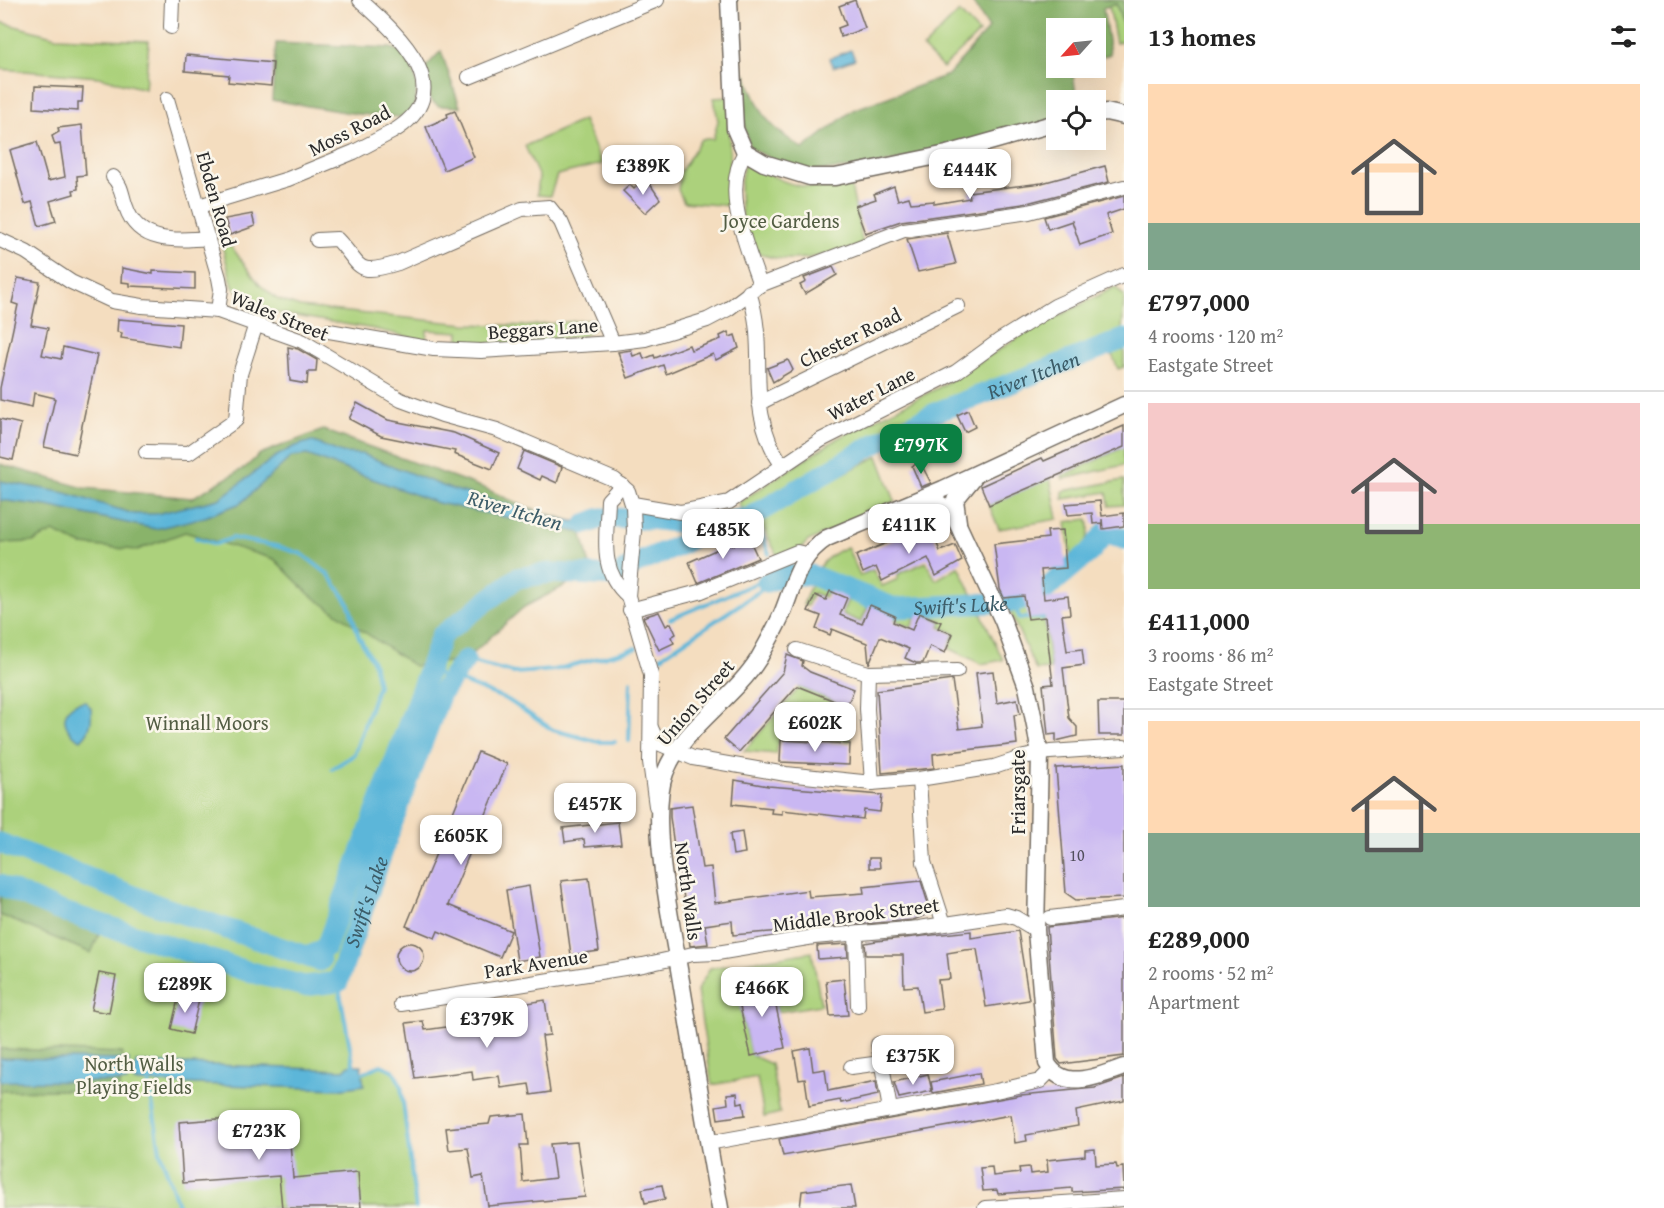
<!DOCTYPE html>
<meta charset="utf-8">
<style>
:root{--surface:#fff;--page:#f6f6f6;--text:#222;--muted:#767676;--line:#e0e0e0;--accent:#0b8043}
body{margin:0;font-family:"Gentium Book Plus",serif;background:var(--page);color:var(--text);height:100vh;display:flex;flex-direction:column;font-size:22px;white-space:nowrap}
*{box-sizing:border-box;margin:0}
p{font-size:20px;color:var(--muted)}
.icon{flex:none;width:33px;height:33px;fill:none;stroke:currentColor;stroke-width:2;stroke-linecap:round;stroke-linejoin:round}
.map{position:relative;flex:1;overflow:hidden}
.sheet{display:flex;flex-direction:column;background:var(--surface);width:540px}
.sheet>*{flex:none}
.needle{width:39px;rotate:243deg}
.fabs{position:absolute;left:1046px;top:18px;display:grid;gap:12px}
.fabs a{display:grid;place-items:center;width:60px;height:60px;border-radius:0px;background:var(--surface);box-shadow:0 6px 24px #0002;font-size:30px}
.price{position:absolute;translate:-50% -51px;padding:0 14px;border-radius:12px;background:#fff;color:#222;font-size:20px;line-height:39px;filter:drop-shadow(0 2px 3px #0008)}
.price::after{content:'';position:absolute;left:50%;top:36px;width:18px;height:14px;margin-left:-9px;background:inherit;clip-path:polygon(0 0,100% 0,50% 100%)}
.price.on{background:var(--accent);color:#fff}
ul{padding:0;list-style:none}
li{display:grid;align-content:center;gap:12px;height:318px;padding:0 24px}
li+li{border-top:2px solid var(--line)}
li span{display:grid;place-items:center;height:186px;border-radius:0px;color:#555}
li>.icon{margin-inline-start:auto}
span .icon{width:108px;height:108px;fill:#fffc;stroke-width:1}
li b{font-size:26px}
h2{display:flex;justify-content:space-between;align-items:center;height:72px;padding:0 24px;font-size:26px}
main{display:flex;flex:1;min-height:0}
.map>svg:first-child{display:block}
</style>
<main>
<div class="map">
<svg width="1124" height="1208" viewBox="0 0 1124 1208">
<rect width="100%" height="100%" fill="#fbf7ec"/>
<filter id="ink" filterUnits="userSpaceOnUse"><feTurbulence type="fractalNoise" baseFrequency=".0167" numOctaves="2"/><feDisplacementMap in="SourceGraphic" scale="12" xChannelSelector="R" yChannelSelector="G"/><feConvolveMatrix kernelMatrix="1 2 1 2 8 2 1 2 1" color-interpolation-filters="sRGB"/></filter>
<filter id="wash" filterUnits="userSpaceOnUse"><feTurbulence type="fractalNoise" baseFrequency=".008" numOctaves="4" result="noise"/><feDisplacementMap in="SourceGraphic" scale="24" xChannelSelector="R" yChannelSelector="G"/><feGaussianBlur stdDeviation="1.35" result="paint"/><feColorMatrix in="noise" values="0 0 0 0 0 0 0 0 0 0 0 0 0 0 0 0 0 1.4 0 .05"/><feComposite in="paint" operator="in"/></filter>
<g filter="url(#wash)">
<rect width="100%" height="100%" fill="#f4ddbf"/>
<g fill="#acd17b" stroke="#6c7e53" stroke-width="1.5">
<polygon points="1116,4 1124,28 1124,41 1116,43 1109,6"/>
<polygon points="959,12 979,33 943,68 923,48"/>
<polygon points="0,22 56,37 149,41 145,89 99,77 0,69"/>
<polygon points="729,97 730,206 684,202 678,190 681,171 701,139 713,139 718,121 714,98"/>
<polygon points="583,120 602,164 557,175 550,196 537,195 539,177 525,146"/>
<path d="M746 158C783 188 805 190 851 186L863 245C836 253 758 277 744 235 743 229 743 222 742 216 739 192 739 181 746 158Z"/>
<polygon points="217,227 259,284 277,299 300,307 465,324 528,326 596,319 594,328 584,336 510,344 459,343 459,332 427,330 426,341 374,329 259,310 233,287"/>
<polygon points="1115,287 1124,296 1122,333 1107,341 943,401 874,436 746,516 738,503 838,438 938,388 1024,334"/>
<polygon points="1124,344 1124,367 1118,369 1110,350"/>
<polygon points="1124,447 1124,465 1063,479 1062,476"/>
<polygon points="878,456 895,501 808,541 783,567 758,517"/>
<polygon points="1050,478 1058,519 999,529 989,505"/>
<polygon points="1124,480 1124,505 1109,506 1107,492 1063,499 1063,491"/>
<polygon points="0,490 577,528 590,566 566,585 524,607 492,634 465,660 441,693 391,827 338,982 356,1075 363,1074 381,1065 393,1070 401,1085 416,1208 0,1208"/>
<path d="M1088 519C1092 537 1085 546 1071 558L1066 522Z"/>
<path d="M847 547 860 575 873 570 882 586 898 579V574L926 562 936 580 959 566 1003 660 981 664 949 648 954 633 940 627 942 621 917 612 911 628 895 620 897 615 869 605 861 622 842 614 848 599 829 589 824 597 813 593 807 606 803 605C814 576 817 559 847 547Z"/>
<polygon points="1025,601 1044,617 1051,669 1036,670 1007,605"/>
<polygon points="800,687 849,708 851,741 779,739 776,754 744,751"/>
<polygon points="812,952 821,1005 777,1012 774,997 787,994 785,982 737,993 751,1055 771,1064 780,1113 764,1117 757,1077 712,1085 697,991 710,968"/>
</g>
<g fill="#89b36b" stroke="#5a6f4b" stroke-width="1.5">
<path d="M971 0H1124V28L1116 4 1103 8 1110 54 1095 59V28H1056V68H1072L1077 100H1056V124L869 167 812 171 782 164 750 148C742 123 740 101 741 74L746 75C761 116 767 125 803 149L853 110 948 75 989 28Z"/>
<path d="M276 43 390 48 405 52C416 77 421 84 412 111L400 117 357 114 272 100Z"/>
<polygon points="441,51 460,107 439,106 430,100 425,68"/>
<polygon points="323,430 484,488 525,507 579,523 590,566 566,585 524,607 465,660 414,666 309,594 274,559 185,532 137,550 82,545 53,532 33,542 0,543 0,464 84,488 192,498 246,467 260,454"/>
<polygon points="0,887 101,930 91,953 0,915"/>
<polygon points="0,1049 122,1053 119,1089 0,1091"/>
</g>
<g fill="#5bb6d9" stroke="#437082" stroke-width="1.5">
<polygon points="851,50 855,59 833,67 830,58"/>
<polygon points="311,441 342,453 362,454 448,488 555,518 585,523 605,511 605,526 595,531 582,533 438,503 307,455 291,457 241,503 205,517 155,529 47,506 0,500 0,481 66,493 134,514 156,514 219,499 275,457 293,447"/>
<path d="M85 701 91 708C92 721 91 731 81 740 59 729 59 705 85 701Z"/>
<polygon points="0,1058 129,1060 127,1082 0,1081"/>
<polygon points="136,1062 344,1070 349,1065 361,1065 364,1085 338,1089 134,1082"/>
</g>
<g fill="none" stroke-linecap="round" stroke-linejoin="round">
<g stroke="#5bb6d9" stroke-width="4">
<polyline points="755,516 769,554"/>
<polyline points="196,538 216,544 232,538 276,546 302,554 329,575 348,602 359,637 373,662 378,685 354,755 332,769"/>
<polyline points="775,573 777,577"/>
<polyline points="1012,602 1020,618 1043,618"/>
<polyline points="670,619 759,582 766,582"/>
<polyline points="661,657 760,591 767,582"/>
<polyline points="465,660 514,673 554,670 636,648"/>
<polyline points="429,668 449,682"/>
<polyline points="452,678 508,700 553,730 599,742 615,742"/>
<polyline points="629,741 631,681"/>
<polyline points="338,982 354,1068"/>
<polyline points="358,1075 381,1065 393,1070 401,1085 416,1208"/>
<polyline points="148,1078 160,1151 179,1208"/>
</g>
<g stroke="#5bb6d9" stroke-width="21">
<path id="s1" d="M586 524 601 518 649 519 700 525 749 518 871 446 937 412 1124 339"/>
<path id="s2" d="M767 582 784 575H811L895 608 1012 602 1039 595 1091 551 1105 533 1124 539"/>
<polyline points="0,843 157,905 320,961"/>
<path id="s3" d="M0 885 55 909 243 970 304 986 338 982 391 827 441 693 465 660"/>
<polyline points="309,957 326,947 441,636 517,578 550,573 617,576 635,564 680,545 698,534 700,525"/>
</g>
</g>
<g id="blocks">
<g fill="#c9b7f2">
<polygon points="855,0 865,28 841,37 838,28 846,25 839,6"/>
<polygon points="186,55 273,63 271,86 228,82 229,75 185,71"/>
<polygon points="35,86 83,88 82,102 78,102 78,111 34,108"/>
<polygon points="455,111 474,157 444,170 426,127 448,117 447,114"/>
<polygon points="82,125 86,175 77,176 78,189 73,190 74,194 50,201 56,221 39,226 32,202 25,204 10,150 37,142 48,181 65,177 60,144 55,145 52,136 59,132 58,128"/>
<polygon points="1105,166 1109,182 1023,204 901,221 865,233 855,206 876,199 874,194 894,186 898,200 909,197 911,203 934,201 934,204 970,198 969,192 1042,183"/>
<polygon points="641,182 647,187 650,184 660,199 645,213 623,191 630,185 634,189"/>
<polygon points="1124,196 1124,209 1106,215 1112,234 1080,245 1072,221 1048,229 1044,217"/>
<polygon points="252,214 255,226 230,235 225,219"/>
<polygon points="947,233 956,264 918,272 907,239"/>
<polygon points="833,267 837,275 805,294 800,285 806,282 804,278"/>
<polygon points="122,268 153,274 153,271 195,273 195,289 130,286 130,283 121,282"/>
<polygon points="18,278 40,282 31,325 48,328 42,355 61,359 63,347 97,355 76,454 44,447 55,398 34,393 32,407 0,400 0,388 18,305 12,303"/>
<polygon points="118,319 181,324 179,347 121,338 122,333 117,332"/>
<polygon points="728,332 730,337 735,335 739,348 716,360 713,354 666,374 663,365 628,378 618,352 631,350 633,356 642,353 644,359 654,355 655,358 689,345 691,350 721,339 720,336"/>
<polygon points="288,347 298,349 317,360 316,372 308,372 307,384 290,381"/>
<polygon points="788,360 793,370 773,382 767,368"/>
<polygon points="357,403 388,420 454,433 499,453 492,469 454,454 455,451 381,436 349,419"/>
<polygon points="968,410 975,427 965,432 957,415"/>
<polygon points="0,419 21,424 13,460 0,457"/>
<polygon points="1124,426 1124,447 989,505 981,486 1042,458 1044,461"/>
<polygon points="524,451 562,467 557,483 542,476 540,480 517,469"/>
<polygon points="920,462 931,483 921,487 912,466"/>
<polygon points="1100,501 1102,516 1124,513 1124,526 1103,529 1102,519 1102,523 1093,524 1092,513 1068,515 1066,504"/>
<polygon points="929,525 940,551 955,545 962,561 936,576 928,558 882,581 876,567 863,573 856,556"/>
<polygon points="1063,530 1066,568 1041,570 1044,599 1068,596 1070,614 1062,615 1067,651 1082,649 1084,665 1063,668 1069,718 1077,727 1077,736 1056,741 1056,734 1048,735 1043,685 1053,684 1045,617 1028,619 1024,596 1004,598 1000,589 994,544 1048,538 1047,531"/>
<polygon points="746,539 748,544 751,543 758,558 698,583 689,562 731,543 732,546"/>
<polygon points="830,591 847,598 840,615 862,624 870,605 895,616 893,622 912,630 919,613 941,622 938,628 953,634 945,653 930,646 923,663 916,663 905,658 909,649 880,637 869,664 867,643 832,629 830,635 816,629 821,616 808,611 815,595 826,600"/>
<polygon points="659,612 666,626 671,623 676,634 671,637 674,643 659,650 643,617"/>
<polygon points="787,655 803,661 802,666 810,672 854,689 847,706 797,686 739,752 724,739 783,672"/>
<polygon points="993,671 997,703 1017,699 1020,714 1014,715 1017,744 933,754 934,768 882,773 877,690 952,680 959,729 982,726 976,673"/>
<polygon points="1098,702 1124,702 1124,735 1099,735"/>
<polygon points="781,740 850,744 849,765 780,762"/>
<polygon points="478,752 507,764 448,905 511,931 500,957 438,931 435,938 406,926"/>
<polygon points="1124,764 1124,898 1076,900 1066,893 1056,768"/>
<polygon points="735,780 768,786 882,795 880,812 864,810 863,819 782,810 782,814 771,813 772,808 733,804"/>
<polygon points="692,805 702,868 711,867 715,903 808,890 809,897 864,893 863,887 921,881 931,913 913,920 733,935 732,921 705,925 708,944 690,946 680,868 677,868 670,817 670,808"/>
<polygon points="618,822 621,844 585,847 584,839 565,842 563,828"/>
<polygon points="742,832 745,853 733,855 730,834"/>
<polygon points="869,858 879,858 880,868 869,868"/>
<polygon points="589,878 599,951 571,955 561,881"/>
<polygon points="529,886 540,957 517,961 506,890"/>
<polygon points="1124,918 1124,1056 1061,1064 1057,1059 1047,927"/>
<polygon points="971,931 971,938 1018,931 1029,1000 986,1007 977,949 965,950 947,953 950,979 938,980 942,1009 922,1012 918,986 904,987 903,955 866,955 865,943 876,941"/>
<circle cx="410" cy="957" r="14"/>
<polygon points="847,944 848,957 818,959 817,946"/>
<polygon points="99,973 116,976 109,1013 91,1010"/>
<polygon points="844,979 848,1015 830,1016 826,981"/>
<polygon points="785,982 788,994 774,997 785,1048 751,1056 737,993"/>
<polygon points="179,995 199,1000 191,1034 171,1029"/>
<polygon points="545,1000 550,1035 542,1036 550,1092 531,1095 529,1084 501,1088 499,1076 473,1080 472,1071 415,1078 406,1023 423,1021 425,1030 518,1017 516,1005"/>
<polygon points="810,1048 813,1071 825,1069 828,1091 876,1081 878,1095 841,1103 840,1100 809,1106 805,1079 799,1080 794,1051"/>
<polygon points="979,1073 981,1084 933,1093 931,1082"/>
<polygon points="928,1074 932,1091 899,1098 894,1082"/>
<polygon points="1124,1078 1124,1101 1076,1111 1078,1126 1026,1135 1027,1141 1015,1143 1011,1115 783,1156 779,1139 1021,1095 1095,1088"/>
<polygon points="737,1093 738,1103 743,1102 745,1115 718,1119 716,1106 728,1104 727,1094"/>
<polygon points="525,1114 528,1145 520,1145 523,1182 555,1178 550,1144 577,1142 585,1197 488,1206 483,1176 473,1178 468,1148 449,1150 446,1128 489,1124 491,1117"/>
<polygon points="256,1116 257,1122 288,1119 293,1178 358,1172 361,1208 282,1208 279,1176 183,1183 179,1122"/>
<polygon points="1095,1149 1096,1165 1116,1164 1117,1168 1123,1167 1124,1189 1072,1192 1072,1188 998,1194 997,1190 983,1191 980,1168 992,1167 993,1176 1020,1173 1019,1168 1029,1167 1030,1174 1048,1172 1047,1160 1085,1156 1085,1150"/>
<polygon points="662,1185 665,1199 645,1203 642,1189"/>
<polygon points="851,1185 855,1208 800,1208 802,1191"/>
</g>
</g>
</g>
<g filter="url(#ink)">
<use href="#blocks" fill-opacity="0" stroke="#71695f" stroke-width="1.5"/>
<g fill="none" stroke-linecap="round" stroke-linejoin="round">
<g stroke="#71695f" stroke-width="16">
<g id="minor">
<polyline points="171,27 172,0"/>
<polyline points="469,77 657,0"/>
<polyline points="167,99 219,278 221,289 218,311"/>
<path d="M745 152C721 191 747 246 760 285"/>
<path d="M113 177C122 185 122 197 126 207 138 244 177 241 208 238"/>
<path d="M199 206 288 179 354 152 392 132C462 91 399 35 360 0"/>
<polyline points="0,240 26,252 71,282 112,301 142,306 218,311 302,341 401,400 442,415 497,430 615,480 628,491 633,507 634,531 628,596 651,675 650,762 656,806"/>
<path d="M317 240 337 239C363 266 354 277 398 263L522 209 549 207 561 222 613 343"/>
<path d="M749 292C770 355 742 406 782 465"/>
<polyline points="329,331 434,349 481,351 613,343 645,339 707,320 728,309 760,285 904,230 1029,212 1124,187"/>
<polyline points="759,403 958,306"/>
<polyline points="146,452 189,453 236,420 240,374 256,324"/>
<path d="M622 485 608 500C607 537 598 570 628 596"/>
<polyline points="633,504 680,512 729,502 821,440 956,372 1000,340 1055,306 1124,275"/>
<polyline points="630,610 699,592 797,552 806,554"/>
<polyline points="797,650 868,673 957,671"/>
<polyline points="868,673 867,709 872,783"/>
<polyline points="651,728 658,743 693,758 786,774 872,783 919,779 994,767 1024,757 1050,752 1124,747"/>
<polyline points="919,779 924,862 944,924"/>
<polyline points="1050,918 1124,909"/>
<polyline points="856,934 858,1006"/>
<polyline points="401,1004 643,965 693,954 717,953 814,937 919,928 1006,915 1016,918 1036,930"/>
<polyline points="878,1044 890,1109"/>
<polyline points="851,1067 881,1063"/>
<polyline points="708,1143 996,1091 1040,1081 1051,1070"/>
<polyline points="985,1208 1124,1199"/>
</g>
</g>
<g stroke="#71695f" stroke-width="19">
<g id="major">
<polyline points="729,0 735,129 745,152 764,163 810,177 835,177 947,154 1056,123"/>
<polyline points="1095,114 1106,112 1124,116"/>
<path d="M921 499 940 504 954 516 1003 621 1027 687 1035 725 1040 755 1036 930 1047 1063C1063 1092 1099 1076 1124 1067"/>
<polyline points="958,522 955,500 974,477"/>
<path d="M720 1208C706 1131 693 1053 680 975 672 924 648 820 665 773 682 728 733 700 759 658 767 644 775 629 782 614 794 585 798 556 827 538L943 489 1124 405"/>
</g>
</g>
<use href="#minor" stroke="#fff" stroke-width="14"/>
<use href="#major" stroke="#fff" stroke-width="16"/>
</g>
</g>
<g text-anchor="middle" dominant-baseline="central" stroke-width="5" stroke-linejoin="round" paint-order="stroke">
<g font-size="16" fill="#524e5d">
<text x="1077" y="855">10</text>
</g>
<g font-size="20" fill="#2b2b2b" stroke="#fbf7ec">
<text transform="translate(349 130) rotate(-27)">Moss Road</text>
<text transform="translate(217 199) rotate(74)">Ebden Road</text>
<text transform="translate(280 315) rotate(22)">Wales Street</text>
<text transform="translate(543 328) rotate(-4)">Beggars Lane</text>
<text transform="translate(850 337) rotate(-26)">Chester Road</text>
<text transform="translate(871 393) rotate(-27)">Water Lane</text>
<text transform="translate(695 702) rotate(-49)">Union Street</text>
<text transform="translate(1017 792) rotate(-90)">Friarsgate</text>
<text transform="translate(689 891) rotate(82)">North Walls</text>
<text transform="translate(856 914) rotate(-7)">Middle Brook Street</text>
<text transform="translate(536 963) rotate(-9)">Park Avenue</text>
</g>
<g font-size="20" fill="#525d43" stroke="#fbf7ec">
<text x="781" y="220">Joyce Gardens</text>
<text x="207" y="722">Winnall Moors</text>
<text x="134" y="1063">North Walls<tspan x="134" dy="23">Playing Fields</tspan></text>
</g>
<g font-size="21" font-style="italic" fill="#3c5c68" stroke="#fbf7ec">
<text stroke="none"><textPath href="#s1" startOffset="484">River Itchen</textPath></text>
<text transform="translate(515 510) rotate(16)">River Itchen</text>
<text stroke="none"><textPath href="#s2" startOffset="201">Swift's Lake</textPath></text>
<text stroke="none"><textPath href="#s3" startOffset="440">Swift's Lake</textPath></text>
</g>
</g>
</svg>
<div class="fabs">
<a><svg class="needle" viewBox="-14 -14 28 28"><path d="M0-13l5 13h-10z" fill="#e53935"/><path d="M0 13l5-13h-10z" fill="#767676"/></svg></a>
<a><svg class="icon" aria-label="locate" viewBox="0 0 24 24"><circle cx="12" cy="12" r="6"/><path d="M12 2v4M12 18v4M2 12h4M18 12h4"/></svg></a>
</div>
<b class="price" style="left:643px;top:196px">£389K</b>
<b class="price" style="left:970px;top:200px">£444K</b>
<b class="price on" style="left:921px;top:475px">£797K</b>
<b class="price" style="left:909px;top:555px">£411K</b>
<b class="price" style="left:723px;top:560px">£485K</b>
<b class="price" style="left:815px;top:753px">£602K</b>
<b class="price" style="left:595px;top:834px">£457K</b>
<b class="price" style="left:461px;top:866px">£605K</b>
<b class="price" style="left:185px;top:1014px">£289K</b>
<b class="price" style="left:762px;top:1018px">£466K</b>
<b class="price" style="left:487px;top:1049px">£379K</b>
<b class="price" style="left:913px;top:1086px">£375K</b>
<b class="price" style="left:259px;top:1161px">£723K</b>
</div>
<section class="sheet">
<h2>13 homes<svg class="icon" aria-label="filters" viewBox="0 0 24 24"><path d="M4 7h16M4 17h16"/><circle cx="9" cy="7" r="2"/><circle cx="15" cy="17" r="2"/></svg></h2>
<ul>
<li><span style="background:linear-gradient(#ffd9b3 75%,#7fa58c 0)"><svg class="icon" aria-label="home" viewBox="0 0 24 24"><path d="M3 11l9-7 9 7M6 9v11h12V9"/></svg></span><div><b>£797,000</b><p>4 rooms · 120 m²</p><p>Eastgate Street</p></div></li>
<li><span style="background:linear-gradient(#f6c9c9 65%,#8fb573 0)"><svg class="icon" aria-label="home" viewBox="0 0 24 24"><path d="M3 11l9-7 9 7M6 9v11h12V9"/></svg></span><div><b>£411,000</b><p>3 rooms · 86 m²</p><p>Eastgate Street</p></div></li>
<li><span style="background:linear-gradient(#ffd9b3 60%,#7fa58c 0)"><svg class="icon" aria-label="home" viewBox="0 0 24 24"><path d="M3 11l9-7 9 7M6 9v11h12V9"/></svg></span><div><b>£289,000</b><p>2 rooms · 52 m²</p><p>Apartment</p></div></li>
</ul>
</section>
</main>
